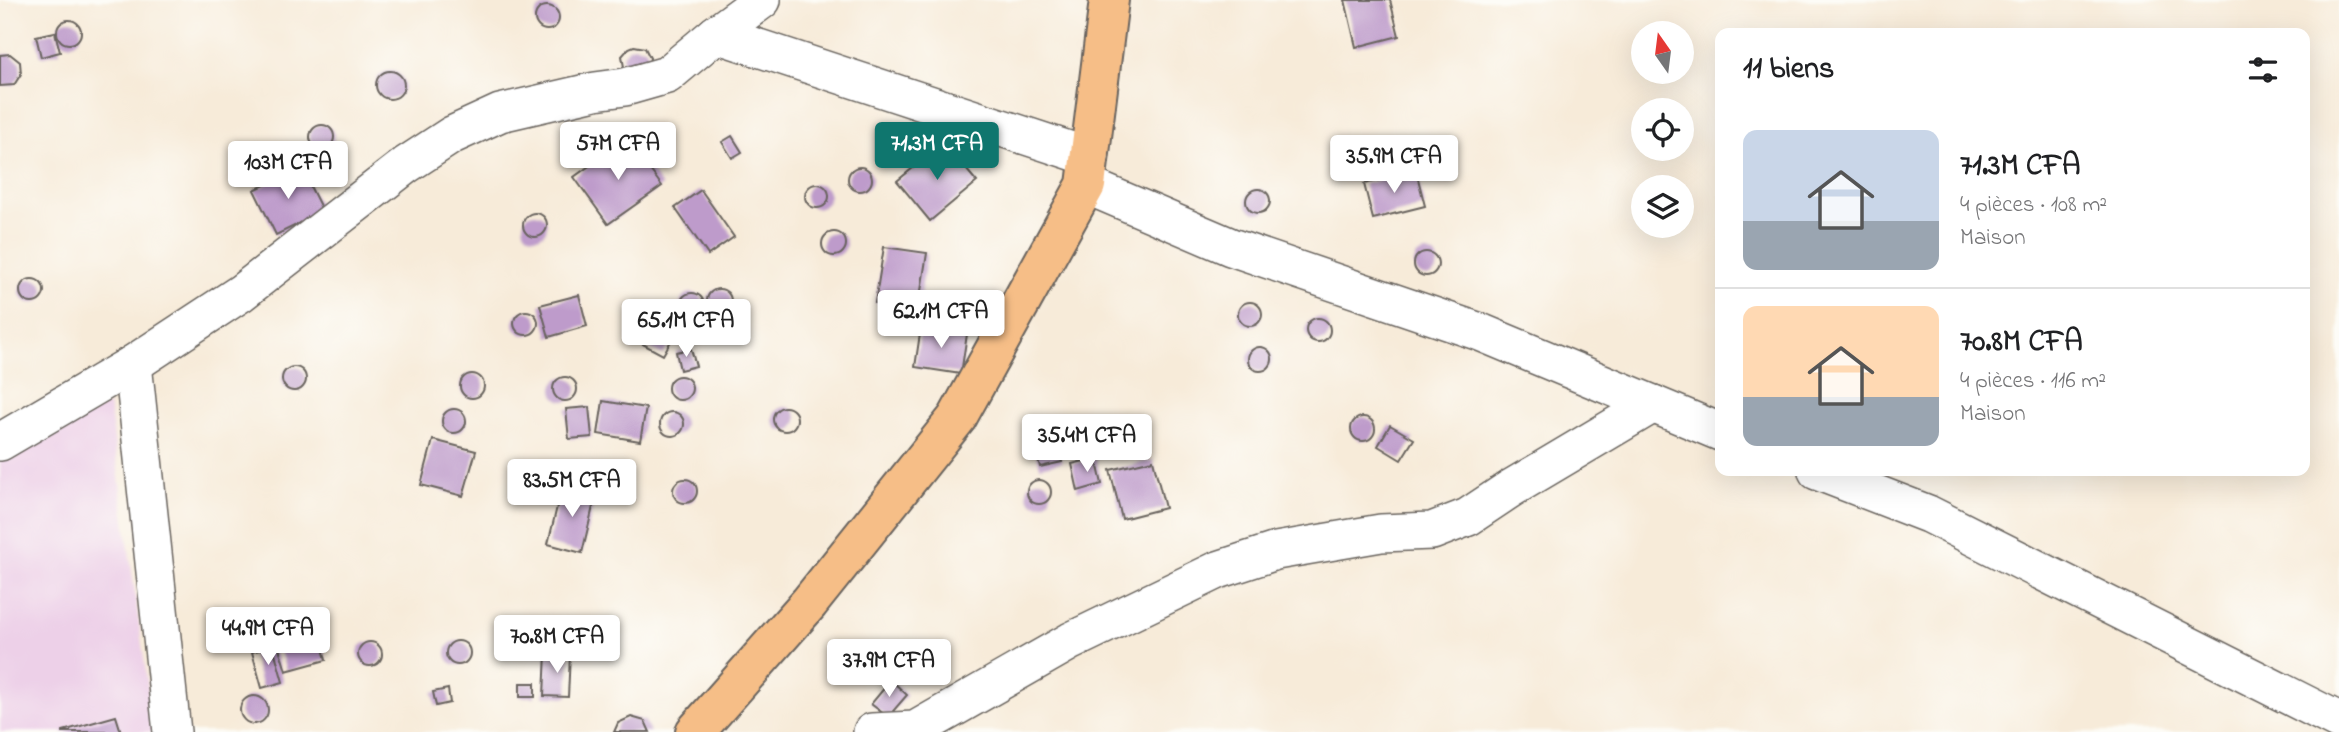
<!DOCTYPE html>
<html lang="fr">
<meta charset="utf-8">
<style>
:root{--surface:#fff;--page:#f6f6f6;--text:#202124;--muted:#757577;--line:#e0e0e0;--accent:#0f766e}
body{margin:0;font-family:"Indie Flower",sans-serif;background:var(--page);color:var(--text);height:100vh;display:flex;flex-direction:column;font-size:26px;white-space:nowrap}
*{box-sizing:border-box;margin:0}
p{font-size:23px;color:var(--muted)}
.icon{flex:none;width:38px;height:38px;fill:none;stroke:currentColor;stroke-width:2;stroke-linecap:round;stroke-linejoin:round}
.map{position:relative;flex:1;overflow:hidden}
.details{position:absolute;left:1715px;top:28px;width:595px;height:448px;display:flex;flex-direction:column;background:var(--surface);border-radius:14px;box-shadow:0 7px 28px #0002}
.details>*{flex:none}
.needle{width:46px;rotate:346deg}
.buttons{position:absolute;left:1631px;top:21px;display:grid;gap:14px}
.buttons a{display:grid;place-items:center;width:63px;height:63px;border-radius:50%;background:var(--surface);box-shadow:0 7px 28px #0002;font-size:35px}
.price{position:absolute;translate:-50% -60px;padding:0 16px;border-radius:7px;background:#fff;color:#222;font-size:23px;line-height:46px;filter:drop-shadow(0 2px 4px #0008)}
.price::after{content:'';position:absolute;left:50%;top:42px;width:21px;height:16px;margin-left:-10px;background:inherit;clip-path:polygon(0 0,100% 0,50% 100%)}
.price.current{background:var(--accent);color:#fff}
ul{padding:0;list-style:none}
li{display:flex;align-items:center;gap:21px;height:175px;padding:0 28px}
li+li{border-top:2px solid var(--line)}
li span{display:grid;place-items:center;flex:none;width:196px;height:140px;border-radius:14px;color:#555}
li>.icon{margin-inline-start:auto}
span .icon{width:84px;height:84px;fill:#fffc;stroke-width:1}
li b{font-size:30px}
h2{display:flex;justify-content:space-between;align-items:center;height:84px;padding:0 28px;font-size:30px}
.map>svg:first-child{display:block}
</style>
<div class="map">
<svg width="2339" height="732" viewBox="0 0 2339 732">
<rect width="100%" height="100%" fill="#fdfcf7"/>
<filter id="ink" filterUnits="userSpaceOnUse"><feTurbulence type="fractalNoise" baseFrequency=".0143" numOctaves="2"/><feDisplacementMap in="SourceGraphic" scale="14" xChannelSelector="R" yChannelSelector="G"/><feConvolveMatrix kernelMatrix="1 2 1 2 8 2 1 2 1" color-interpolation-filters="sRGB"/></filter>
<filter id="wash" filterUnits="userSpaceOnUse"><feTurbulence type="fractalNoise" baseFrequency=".00686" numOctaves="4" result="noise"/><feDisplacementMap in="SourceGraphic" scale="28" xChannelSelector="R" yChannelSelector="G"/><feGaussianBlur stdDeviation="1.57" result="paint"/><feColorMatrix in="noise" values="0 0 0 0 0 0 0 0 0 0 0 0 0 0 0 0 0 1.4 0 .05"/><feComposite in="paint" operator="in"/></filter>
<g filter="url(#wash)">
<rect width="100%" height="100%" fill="#f7ebd9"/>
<polygon fill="#edd0e8" points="109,404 154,732 0,732 0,461"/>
<g id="blocks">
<g fill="#be9bcb">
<polygon points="1345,0 1390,0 1399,36 1356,47"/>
<circle cx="547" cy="18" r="12"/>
<circle cx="69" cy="32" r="12"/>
<polygon points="55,32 60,52 41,57 36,36"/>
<polygon points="634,46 645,48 650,58 649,63 628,71 624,67 622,56 629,48"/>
<polygon points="10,54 20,62 21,74 14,85 0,86 0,55"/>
<circle cx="390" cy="85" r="14"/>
<circle cx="322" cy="137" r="12"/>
<polygon points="732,136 742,152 732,158 722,142"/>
<polygon points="627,139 662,186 608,224 574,177"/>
<polygon points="944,143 977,182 930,221 897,181"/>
<circle cx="860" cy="179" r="12"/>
<polygon points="301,168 323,212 276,235 254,190"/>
<polygon points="1416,171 1425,206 1373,219 1364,184"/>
<circle cx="817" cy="196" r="12"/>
<circle cx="1258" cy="201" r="12"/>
<polygon points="701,190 734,237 708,255 675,208"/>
<circle cx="535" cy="225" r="12"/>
<circle cx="834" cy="244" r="12"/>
<polygon points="884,247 927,253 918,310 875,303"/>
<circle cx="1426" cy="264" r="12"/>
<circle cx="32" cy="291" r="12"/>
<circle cx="719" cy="301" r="12"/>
<circle cx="692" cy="305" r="12"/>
<polygon points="579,295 587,326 549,337 540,305"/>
<circle cx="1250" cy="314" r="12"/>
<circle cx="526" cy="323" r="12"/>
<polygon points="642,312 676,332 663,355 628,336"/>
<circle cx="1318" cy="330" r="12"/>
<polygon points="921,327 967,334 961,374 915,367"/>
<circle cx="1260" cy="359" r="12"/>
<polygon points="691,349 696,366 680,370 676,352"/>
<circle cx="294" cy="379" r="12"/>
<circle cx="472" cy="386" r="12"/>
<circle cx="680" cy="388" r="12"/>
<circle cx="565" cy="389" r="12"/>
<polygon points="603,401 646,408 640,441 598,434"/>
<polygon points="589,407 592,437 569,439 566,409"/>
<circle cx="785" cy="419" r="12"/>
<circle cx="454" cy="421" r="12"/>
<circle cx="672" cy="424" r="12"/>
<circle cx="1363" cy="429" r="12"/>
<polygon points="1390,425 1414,439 1401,460 1378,446"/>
<polygon points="1056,439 1062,462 1040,467 1034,444"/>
<polygon points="433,440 476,451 463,496 421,485"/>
<polygon points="1096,458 1102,484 1078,491 1072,464"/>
<polygon points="1153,460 1165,508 1122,519 1110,470"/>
<circle cx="685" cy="491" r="12"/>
<circle cx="1039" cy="492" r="12"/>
<polygon points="562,486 596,494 582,553 548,544"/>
<circle cx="283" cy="631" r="14"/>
<polygon points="320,637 326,660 286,671 279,648"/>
<circle cx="458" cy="653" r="12"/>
<circle cx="370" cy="654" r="12"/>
<polygon points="273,646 283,682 262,688 252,652"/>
<polygon points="546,653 570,654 568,697 544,696"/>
<polygon points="891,680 907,695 888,717 871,704"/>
<rect x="520" y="683" width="15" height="14"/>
<polygon points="448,689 450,703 436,706 433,692"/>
<circle cx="254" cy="710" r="14"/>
<polygon points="116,716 121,732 63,732 63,731"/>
<polygon points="631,717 645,721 650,732 614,732 618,723"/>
</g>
</g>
</g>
<g filter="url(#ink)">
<use href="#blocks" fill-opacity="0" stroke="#69645e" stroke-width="2"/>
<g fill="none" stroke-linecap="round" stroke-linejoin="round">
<g stroke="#69645e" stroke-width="40">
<g id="minor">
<polyline points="716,34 1090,157"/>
<polyline points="1086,185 1231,247 1480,332 1720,432"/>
<polyline points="133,364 172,732"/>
<polyline points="0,442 133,364 241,293 406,165 452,135 500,113 595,91 625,87 667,75 716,34 762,0"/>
<polyline points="1817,471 1928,514 2339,721"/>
<polyline points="872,732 915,730 1071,641 1218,570 1276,551 1381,533 1432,531 1468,517 1510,489 1653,404"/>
</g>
</g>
<g stroke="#69645e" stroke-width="42">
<polyline id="major" points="695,732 809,603 957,418 1086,185 1109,0"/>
</g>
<use href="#minor" stroke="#fff" stroke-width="37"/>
<use href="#major" stroke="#f6be87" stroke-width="38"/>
</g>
</g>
</svg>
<div class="buttons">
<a><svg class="needle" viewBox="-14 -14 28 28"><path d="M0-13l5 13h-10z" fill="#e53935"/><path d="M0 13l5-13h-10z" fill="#757577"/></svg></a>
<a><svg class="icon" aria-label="locate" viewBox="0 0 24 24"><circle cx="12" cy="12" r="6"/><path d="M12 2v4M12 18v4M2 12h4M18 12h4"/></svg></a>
<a><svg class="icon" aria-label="layers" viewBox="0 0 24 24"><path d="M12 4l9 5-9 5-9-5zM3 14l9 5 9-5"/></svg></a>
</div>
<b class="price" style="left:618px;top:182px">57M CFA</b>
<b class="price current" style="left:937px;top:182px">71.3M CFA</b>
<b class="price" style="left:1394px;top:195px">35.9M CFA</b>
<b class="price" style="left:288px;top:201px">103M CFA</b>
<b class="price" style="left:941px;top:350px">62.1M CFA</b>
<b class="price" style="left:686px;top:359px">65.1M CFA</b>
<b class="price" style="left:1087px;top:474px">35.4M CFA</b>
<b class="price" style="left:572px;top:519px">83.5M CFA</b>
<b class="price" style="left:268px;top:667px">44.9M CFA</b>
<b class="price" style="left:557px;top:675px">70.8M CFA</b>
<b class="price" style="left:889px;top:699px">37.9M CFA</b>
<section class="details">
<h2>11 biens<svg class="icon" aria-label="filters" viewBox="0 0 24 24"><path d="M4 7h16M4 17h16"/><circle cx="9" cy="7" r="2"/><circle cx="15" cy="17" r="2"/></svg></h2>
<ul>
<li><span style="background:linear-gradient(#c9d6e8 65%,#9aa5b1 0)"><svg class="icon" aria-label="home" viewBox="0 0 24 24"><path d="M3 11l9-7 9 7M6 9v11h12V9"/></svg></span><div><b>71.3M CFA</b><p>4 pièces · 108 m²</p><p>Maison</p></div></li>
<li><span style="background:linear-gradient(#ffd9b3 65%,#9aa5b1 0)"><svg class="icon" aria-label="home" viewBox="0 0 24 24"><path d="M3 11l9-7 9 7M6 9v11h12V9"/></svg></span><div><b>70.8M CFA</b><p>4 pièces · 116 m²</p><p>Maison</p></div></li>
</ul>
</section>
</div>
